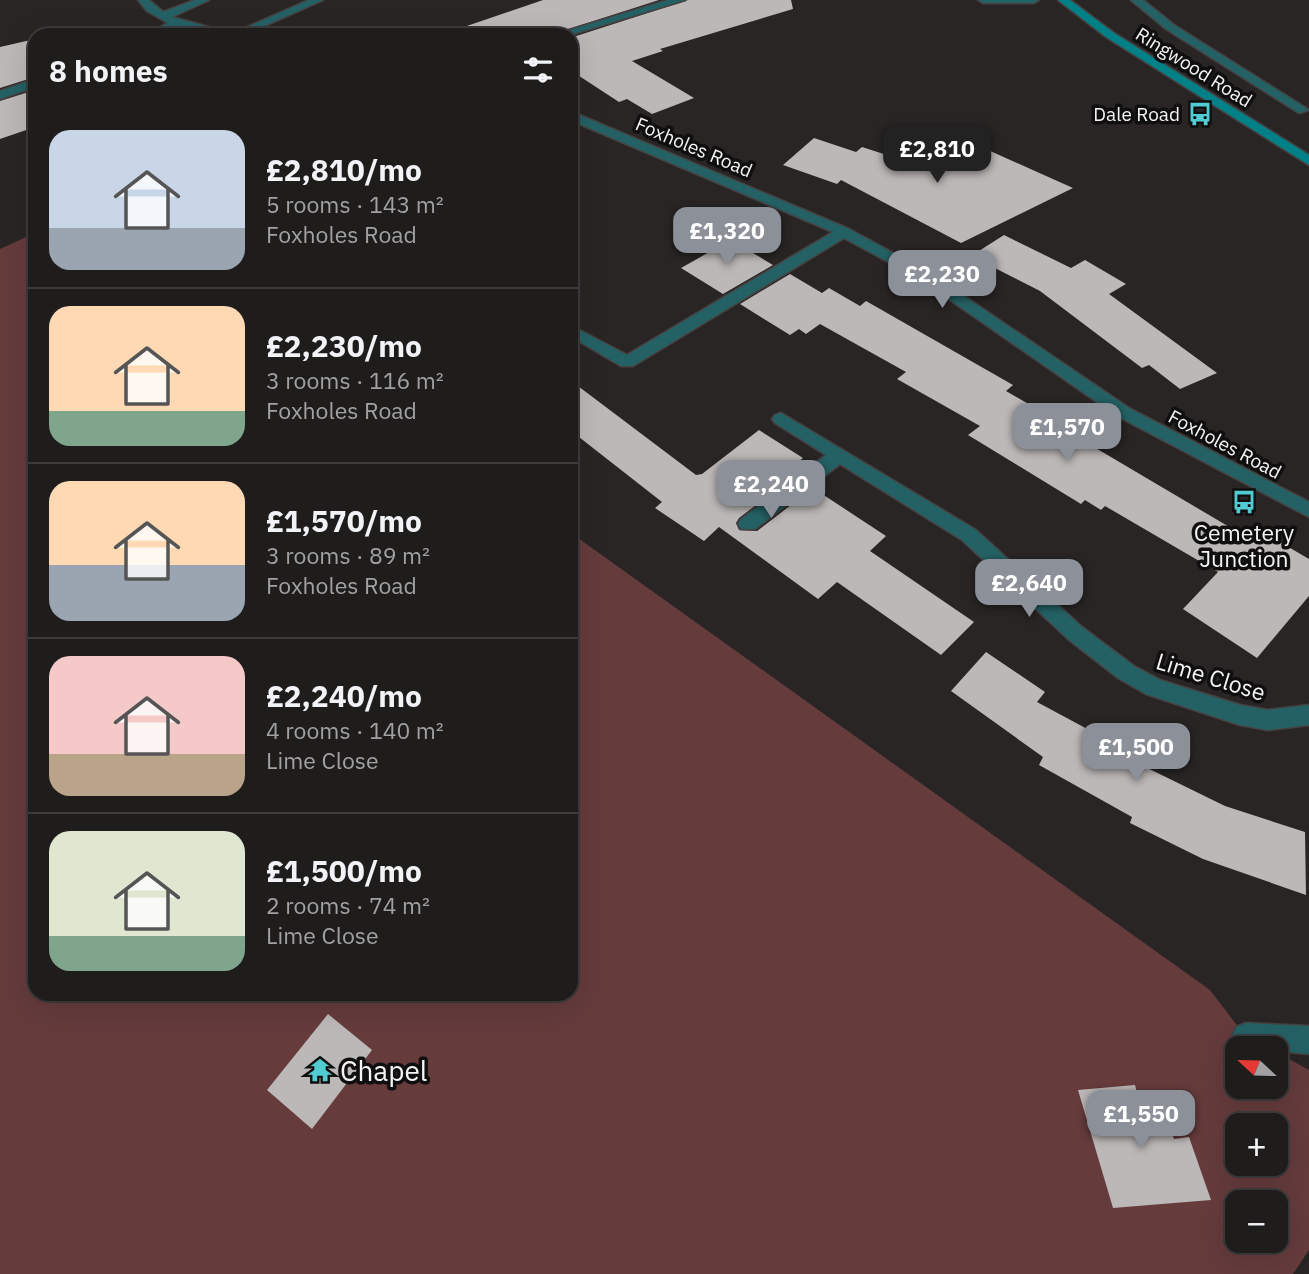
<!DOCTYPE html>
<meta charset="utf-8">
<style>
:root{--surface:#1f1c1c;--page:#272525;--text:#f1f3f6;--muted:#a1a1a3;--line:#3c3a3b;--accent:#8c9099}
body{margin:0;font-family:"IBM Plex Sans",sans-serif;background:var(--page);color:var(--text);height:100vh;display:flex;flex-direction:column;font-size:26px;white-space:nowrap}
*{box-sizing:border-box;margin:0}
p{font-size:23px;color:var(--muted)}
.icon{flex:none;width:38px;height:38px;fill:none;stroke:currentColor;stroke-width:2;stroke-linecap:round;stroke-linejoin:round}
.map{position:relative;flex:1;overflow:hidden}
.details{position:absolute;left:28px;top:28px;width:550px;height:973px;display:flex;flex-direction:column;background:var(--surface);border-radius:21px;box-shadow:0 7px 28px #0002,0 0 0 2px var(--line)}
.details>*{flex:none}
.needle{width:46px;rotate:292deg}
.controls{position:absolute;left:1225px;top:1036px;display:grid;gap:14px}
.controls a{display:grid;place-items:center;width:63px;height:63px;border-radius:14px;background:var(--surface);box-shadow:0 7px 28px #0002,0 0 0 2px var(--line);font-size:35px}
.price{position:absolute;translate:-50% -60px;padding:0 16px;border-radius:14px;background:var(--accent);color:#fff;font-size:23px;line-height:46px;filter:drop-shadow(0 2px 4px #0008)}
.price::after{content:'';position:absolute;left:50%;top:42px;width:21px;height:16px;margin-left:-10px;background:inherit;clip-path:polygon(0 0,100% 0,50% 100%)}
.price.current{background:#222;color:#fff}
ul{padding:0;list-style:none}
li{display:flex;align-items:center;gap:21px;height:175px;padding:0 21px}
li+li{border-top:2px solid var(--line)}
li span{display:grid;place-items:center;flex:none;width:196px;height:140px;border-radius:21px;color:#555}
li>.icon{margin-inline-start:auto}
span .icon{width:84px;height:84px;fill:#fffc;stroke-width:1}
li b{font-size:30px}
h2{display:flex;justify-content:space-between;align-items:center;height:84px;padding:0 21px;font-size:30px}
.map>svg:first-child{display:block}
</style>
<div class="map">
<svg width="1309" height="1274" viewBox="0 0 1309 1274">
<rect width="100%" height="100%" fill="#292525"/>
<path fill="#653b3c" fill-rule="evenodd" d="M35 233V994H570L571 533 1210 990 1246 1037 1268 1048H1237V1087H1276V1052L1309 1070V1250L1293 1274H0V249ZM1237 1125H1276V1164H1237ZM1237 1202H1276V1241H1237Z"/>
<g fill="#bcb8b7">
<polygon points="543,0 659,0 550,35 459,35 458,29"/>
<polygon points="688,0 791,0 793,9 660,49 663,51 632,61 694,98 652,114 627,99 619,102 570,70 570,38"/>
<polygon points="35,39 35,77 0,88 0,47"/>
<polygon points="35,90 35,127 0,139 0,101"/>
<polygon points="814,138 856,152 862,147 924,167 968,141 1073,188 961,243 841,180 837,184 783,165"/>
<polygon points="1004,235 1071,268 1085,260 1126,284 1109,294 1217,373 1180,389 1149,365 1142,368 1040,291 971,256"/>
<polygon points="727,242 740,249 743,247 773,265 723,294 681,268"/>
<polygon points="790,274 822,293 829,288 860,306 866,301 1013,385 1006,391 1080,434 1077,437 1248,538 1256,528 1309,559 1309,596 1257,658 1183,609 1218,572 1105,506 1101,510 1085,500 1081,504 968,435 980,426 897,379 906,372 820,324 806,334 799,329 790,335 740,304"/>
<polygon points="570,380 696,475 702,474 759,430 803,458 787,471 794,476 739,518 736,523 739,530 757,531 813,488 886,536 870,551 974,622 941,655 837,582 818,599 719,527 704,541 655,508 662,502 570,430"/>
<polygon points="986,652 1045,692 1037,702 1132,753 1129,759 1225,806 1305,832 1306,895 1203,859 1130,823 1132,817 1039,765 1043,757 951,691"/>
<polygon points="328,1014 372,1050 312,1129 267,1090"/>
<polygon points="1135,1085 1138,1097 1159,1096 1174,1139 1189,1137 1211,1200 1113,1208 1078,1090"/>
</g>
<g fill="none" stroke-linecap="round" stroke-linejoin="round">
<g stroke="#464242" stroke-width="3">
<g id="service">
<polygon points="309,0 323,0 244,35 229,35"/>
<polygon points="1131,0 1143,0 1174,25 1309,110 1299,113 1166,29"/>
<polygon points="1246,1023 1309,1026 1309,1054 1236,1047 1232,1037 1236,1027"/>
</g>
</g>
<g stroke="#464242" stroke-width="3">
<g id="minor">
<path d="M138 0H149L163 12 195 0H209L172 17 238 35C223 35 184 26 177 27 165 29 159 35 145 35L168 23 147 11Z"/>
<polygon points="668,0 685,0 570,35 553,35"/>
<polygon points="978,0 1039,0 1034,3 983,3"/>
<polygon points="35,79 35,87 0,99 0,91"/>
<polygon points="570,111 849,229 930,273 1129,408 1309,502 1309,517 1117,416 920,279 844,238 633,366 621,366 570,336 570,325 627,355 833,232 570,120"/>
<polygon points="781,413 976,530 1082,627 1134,666 1160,680 1240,705 1268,710 1309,705 1309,725 1268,730 1240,725 1146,694 1118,678 1068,639 962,540 840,464 755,529 741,529 738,524 741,519 826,455 775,423 772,419 775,415"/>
</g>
</g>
<g stroke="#464242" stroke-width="3">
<polygon id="secondary" points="1058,0 1070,0 1114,33 1309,155 1309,165 1106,37"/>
</g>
<use href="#service" fill="#246165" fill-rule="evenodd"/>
<use href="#minor" fill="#246165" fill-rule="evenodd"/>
<use href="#secondary" fill="#008188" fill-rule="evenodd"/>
</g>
<defs>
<g id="bus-bare" transform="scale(1.89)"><path d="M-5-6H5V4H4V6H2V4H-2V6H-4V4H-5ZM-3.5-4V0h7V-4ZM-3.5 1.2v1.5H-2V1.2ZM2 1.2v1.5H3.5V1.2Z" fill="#51ccd3" stroke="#100f0f" stroke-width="2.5" paint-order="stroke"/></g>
<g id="temple-bare" transform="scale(1.89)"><path d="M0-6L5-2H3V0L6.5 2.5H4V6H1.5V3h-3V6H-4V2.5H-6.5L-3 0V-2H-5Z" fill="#51ccd3" stroke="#100f0f" stroke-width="2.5" paint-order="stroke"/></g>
</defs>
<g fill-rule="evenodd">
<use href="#bus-bare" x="1200" y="114"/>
<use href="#bus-bare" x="1244" y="502"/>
<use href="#temple-bare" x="320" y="1070"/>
</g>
<g text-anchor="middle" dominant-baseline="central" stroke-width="7" stroke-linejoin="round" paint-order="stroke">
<g font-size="19" fill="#f5f3f3" stroke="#100f0f">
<text transform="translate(1194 67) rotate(32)">Ringwood Road</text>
<text transform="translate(694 147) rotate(23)">Foxholes Road</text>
<text transform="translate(1225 444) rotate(28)">Foxholes Road</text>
</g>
<g font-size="19" fill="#f5f3f3" stroke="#100f0f" text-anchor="end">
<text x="1180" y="114">Dale Road</text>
</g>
<g font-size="23" fill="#f5f3f3" stroke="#100f0f">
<text x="1244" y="532">Cemetery<tspan x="1244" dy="26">Junction</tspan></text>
</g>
<g font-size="23" fill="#f5f3f3" stroke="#100f0f">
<text transform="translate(1211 676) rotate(17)">Lime Close</text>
</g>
<g font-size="28" fill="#f5f3f3" stroke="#100f0f" text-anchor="start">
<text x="340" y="1070">Chapel</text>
</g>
</g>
</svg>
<div class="controls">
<a><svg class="needle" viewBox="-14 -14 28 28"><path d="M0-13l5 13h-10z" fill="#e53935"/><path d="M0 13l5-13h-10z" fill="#a1a1a3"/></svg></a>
<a>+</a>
<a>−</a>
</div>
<b class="price current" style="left:937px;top:185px">£2,810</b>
<b class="price" style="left:727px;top:267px">£1,320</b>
<b class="price" style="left:942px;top:310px">£2,230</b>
<b class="price" style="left:1067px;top:463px">£1,570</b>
<b class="price" style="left:771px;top:520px">£2,240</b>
<b class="price" style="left:1029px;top:619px">£2,640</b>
<b class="price" style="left:1136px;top:783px">£1,500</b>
<b class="price" style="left:1141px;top:1150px">£1,550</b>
<section class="details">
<h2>8 homes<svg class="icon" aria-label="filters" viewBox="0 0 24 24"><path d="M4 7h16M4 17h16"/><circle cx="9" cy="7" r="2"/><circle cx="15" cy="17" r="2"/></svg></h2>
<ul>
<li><span style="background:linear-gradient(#c9d6e8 70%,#9aa5b1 0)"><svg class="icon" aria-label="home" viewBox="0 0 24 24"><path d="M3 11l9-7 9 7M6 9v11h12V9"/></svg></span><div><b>£2,810/mo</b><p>5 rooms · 143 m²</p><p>Foxholes Road</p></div></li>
<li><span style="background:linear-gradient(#ffd9b3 75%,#7fa58c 0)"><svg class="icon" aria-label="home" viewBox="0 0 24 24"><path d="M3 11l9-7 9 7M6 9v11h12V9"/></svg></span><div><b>£2,230/mo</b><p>3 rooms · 116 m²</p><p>Foxholes Road</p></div></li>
<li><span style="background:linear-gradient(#ffd9b3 60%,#9aa5b1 0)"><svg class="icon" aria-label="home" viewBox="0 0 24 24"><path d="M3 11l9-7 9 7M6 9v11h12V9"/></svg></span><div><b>£1,570/mo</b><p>3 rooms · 89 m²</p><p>Foxholes Road</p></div></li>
<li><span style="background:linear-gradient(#f6c9c9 70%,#b9a48a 0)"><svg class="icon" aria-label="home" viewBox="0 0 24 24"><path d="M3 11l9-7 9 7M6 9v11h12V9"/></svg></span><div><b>£2,240/mo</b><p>4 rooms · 140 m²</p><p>Lime Close</p></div></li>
<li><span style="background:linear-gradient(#dfe7d0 75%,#7fa58c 0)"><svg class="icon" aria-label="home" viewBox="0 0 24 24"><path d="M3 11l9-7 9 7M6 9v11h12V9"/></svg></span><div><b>£1,500/mo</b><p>2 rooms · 74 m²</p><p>Lime Close</p></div></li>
</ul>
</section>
</div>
